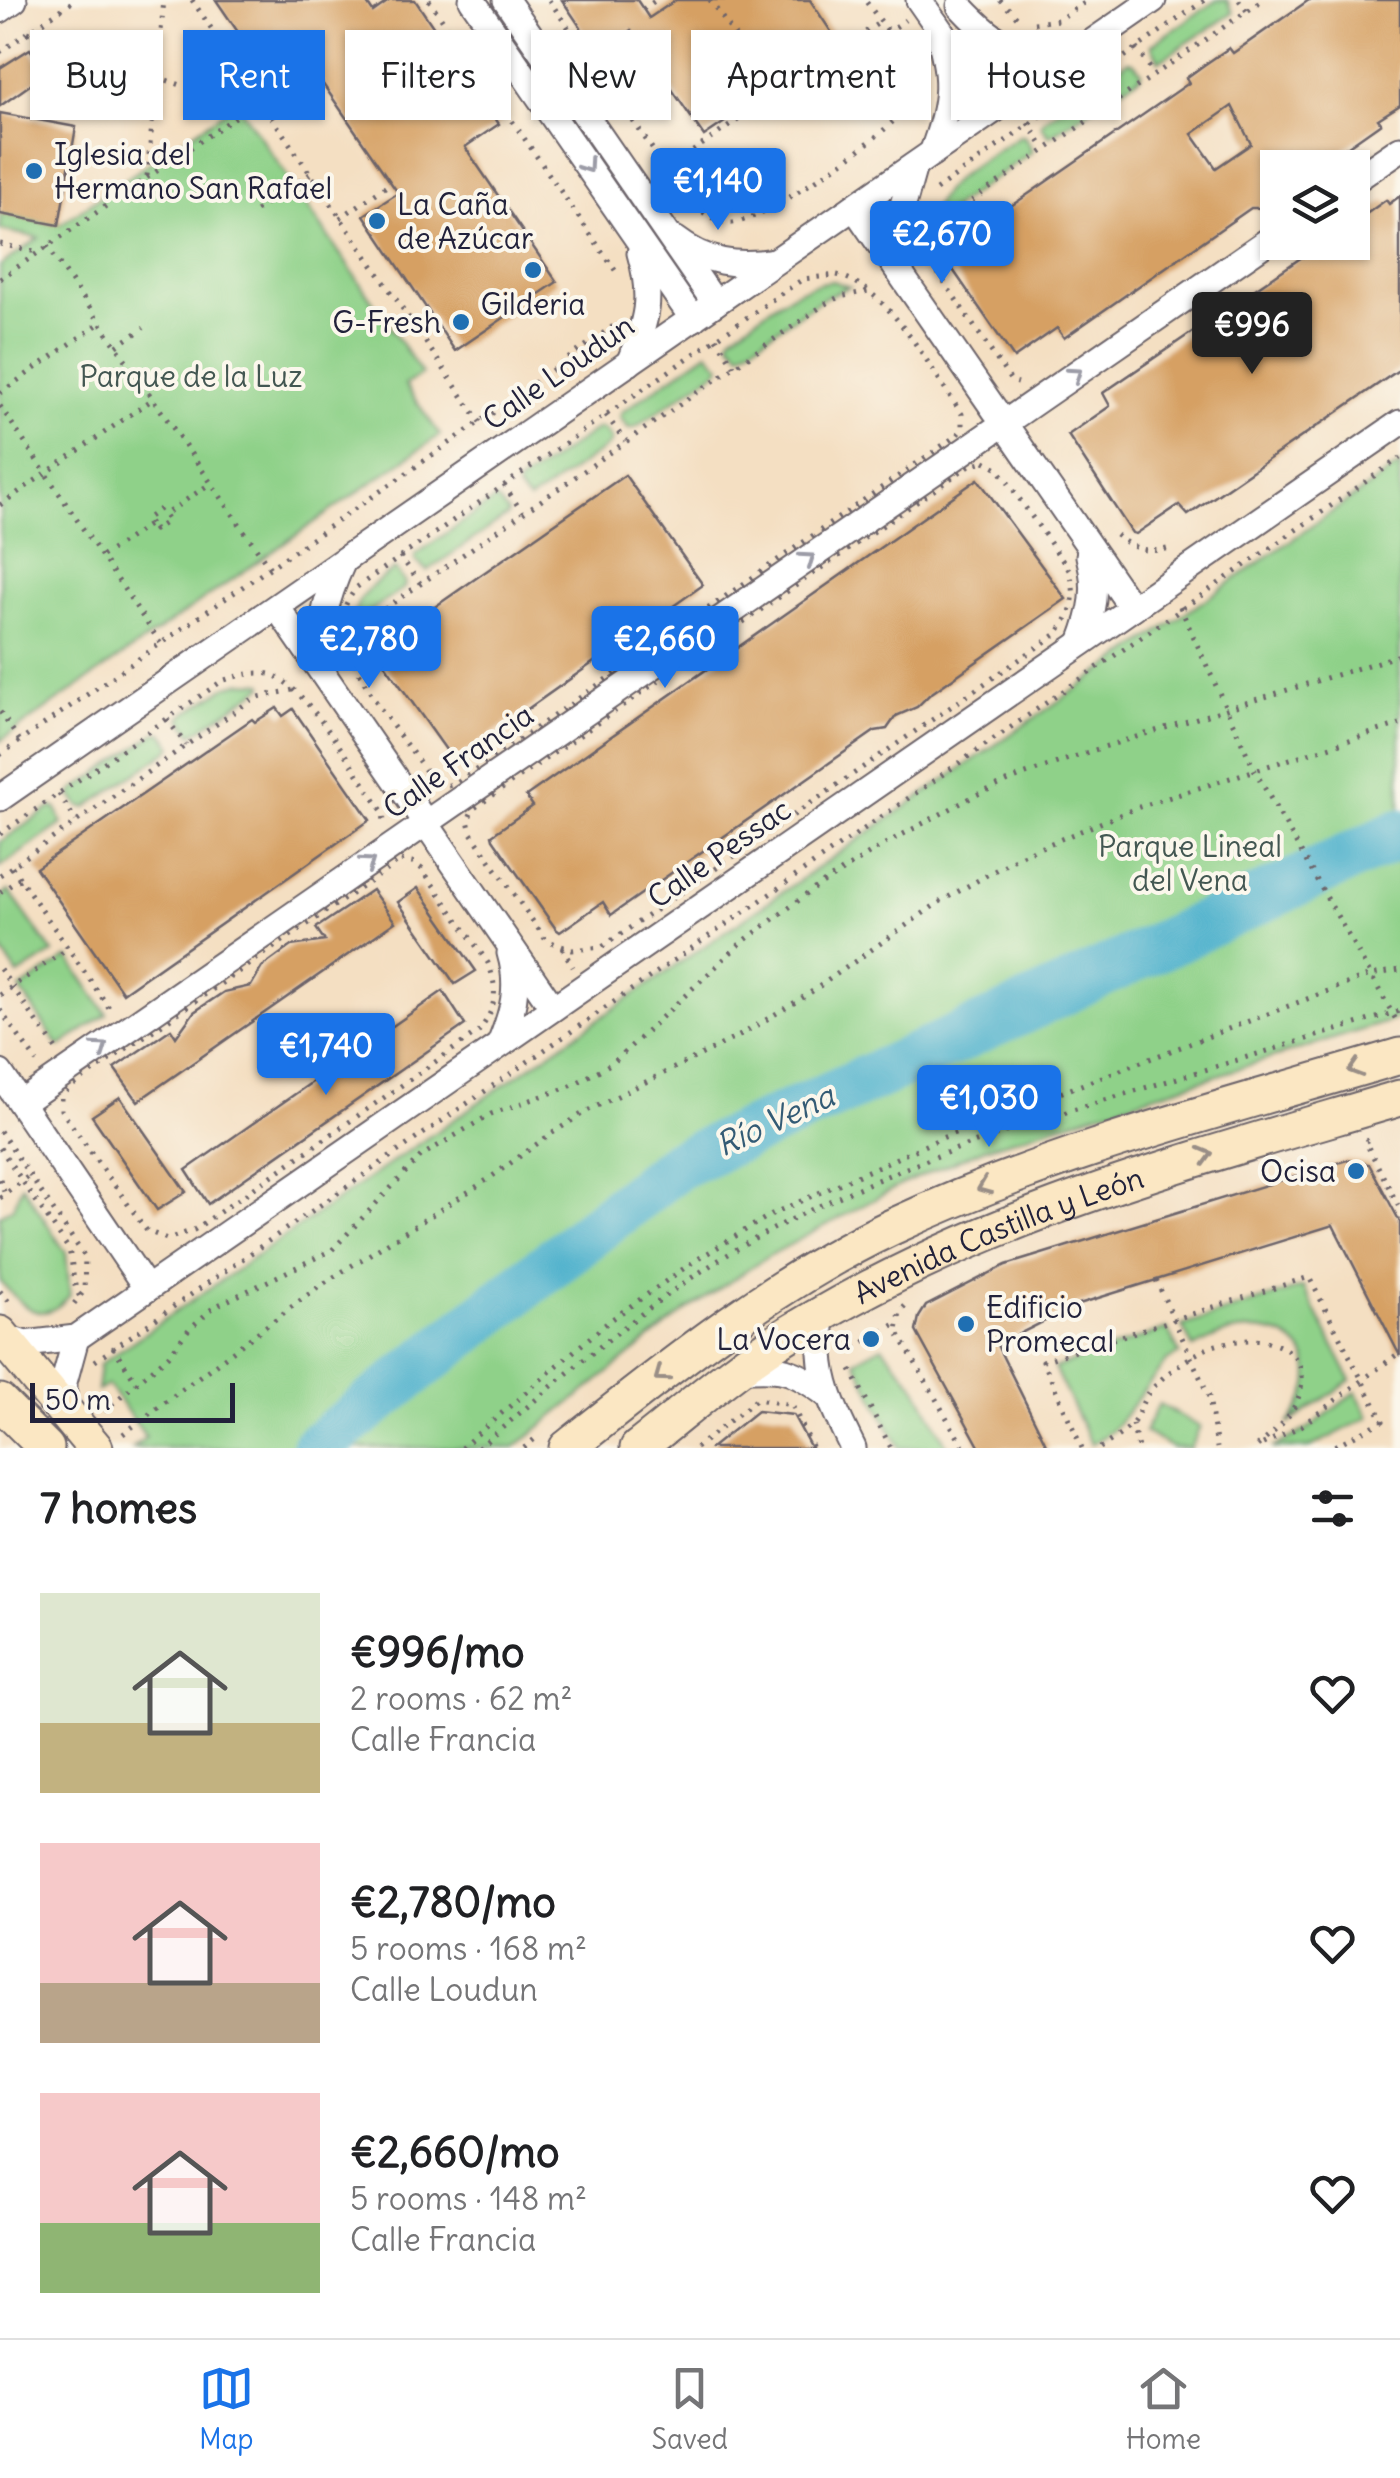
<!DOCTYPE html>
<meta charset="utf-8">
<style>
:root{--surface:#fff;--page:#f2f2f2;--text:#202124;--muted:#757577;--line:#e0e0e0;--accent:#1a73e8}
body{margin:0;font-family:Delius,sans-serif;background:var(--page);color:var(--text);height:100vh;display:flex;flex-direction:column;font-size:38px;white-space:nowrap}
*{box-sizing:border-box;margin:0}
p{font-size:32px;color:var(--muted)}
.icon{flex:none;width:55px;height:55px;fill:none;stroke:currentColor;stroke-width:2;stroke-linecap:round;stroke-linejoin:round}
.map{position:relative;height:1448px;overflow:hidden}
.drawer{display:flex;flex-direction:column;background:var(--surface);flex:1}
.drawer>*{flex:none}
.top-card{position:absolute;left:30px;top:30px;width:1340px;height:90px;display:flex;gap:20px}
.fabs{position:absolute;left:1260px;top:150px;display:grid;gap:20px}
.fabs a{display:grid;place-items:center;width:110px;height:110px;border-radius:0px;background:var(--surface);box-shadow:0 2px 8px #0004;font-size:50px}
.scale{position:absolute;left:30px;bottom:25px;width:205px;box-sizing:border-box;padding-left:10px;border:5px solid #22223b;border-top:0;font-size:28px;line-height:35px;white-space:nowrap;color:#22223b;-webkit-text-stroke:8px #fbf7ec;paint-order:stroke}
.price{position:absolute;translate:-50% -85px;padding:0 22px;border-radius:10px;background:var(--accent);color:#fff;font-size:32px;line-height:65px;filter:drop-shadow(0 2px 5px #0008)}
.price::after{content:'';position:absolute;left:50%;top:60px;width:30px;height:22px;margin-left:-15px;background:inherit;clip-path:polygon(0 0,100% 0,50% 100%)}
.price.on{background:#222;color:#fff}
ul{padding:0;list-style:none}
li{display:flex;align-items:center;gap:30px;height:250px;padding:0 40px}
li span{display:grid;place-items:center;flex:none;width:280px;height:200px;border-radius:0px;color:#555}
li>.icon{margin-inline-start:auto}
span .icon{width:120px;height:120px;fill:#fffc;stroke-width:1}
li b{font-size:42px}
h2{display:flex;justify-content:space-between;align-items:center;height:120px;padding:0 40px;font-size:42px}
.pill{padding:0 35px;border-radius:0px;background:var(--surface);box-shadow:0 2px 8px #0004;font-size:35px;line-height:90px}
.pill.on{background:var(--accent);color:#fff}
.tab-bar{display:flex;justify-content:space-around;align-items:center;height:140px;border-top:2px solid var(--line);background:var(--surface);font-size:28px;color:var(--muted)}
.tab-bar a{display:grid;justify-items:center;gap:5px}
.tab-bar .on{color:var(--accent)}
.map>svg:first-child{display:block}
</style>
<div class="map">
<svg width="1400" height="1448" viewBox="0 0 1400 1448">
<rect width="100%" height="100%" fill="#fbf7ec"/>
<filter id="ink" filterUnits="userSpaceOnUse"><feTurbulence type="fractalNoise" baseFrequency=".01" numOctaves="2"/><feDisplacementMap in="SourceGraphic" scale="20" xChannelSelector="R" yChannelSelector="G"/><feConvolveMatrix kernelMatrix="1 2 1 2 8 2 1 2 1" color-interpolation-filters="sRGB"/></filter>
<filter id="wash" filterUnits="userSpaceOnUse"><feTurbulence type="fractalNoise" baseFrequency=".0048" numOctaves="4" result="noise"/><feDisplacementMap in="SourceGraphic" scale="40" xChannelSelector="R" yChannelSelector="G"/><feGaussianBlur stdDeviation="2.25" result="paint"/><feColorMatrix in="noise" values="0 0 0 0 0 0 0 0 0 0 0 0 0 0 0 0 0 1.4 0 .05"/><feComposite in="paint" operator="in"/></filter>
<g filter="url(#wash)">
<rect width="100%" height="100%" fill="#f4dfc2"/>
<g fill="#8fd189" stroke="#587a62" stroke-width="2.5">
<polygon points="1217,0 1227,0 1233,13 1159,61 1151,45"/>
<polygon points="1128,61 1133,62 1142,72 1140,77 1049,136 1041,125 1042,121"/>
<polygon points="237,103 422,374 405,385 440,435 0,741 0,266 39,238 0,230 0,214 59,225"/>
<path d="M1019 136H1024L1033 151 956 205 931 229C926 186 989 157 1019 136Z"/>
<path d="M833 281 849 287 825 297 741 353 730 342 731 336C763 314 793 285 833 281Z"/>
<polygon points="708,352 721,366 718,370 634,428 628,428 620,417 622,412"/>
<polygon points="598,428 603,429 612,440 608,446 529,501 517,489 518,484"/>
<polygon points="1400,465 1400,1018 985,1148 903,1184 767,1257 683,1313 514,1448 133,1448 146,1437 108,1385 97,1391 100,1364"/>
<polygon points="496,499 508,513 507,516 427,571 415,560 415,555"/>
<path d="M395 569 405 583 404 588 372 610 359 625 353 626C352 598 374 583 395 569Z"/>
<polygon points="243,682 263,683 264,686 193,734 181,719 183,715 228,686"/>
<polygon points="156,733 163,733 172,746 169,750 86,808 79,806 71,795 73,791"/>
<polygon points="52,807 57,809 62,824 0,867 0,842"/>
<polygon points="9,891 53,953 18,975 0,948 0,897"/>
<polygon points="68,957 107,1014 59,1047 20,989"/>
<path d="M22 1185 66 1253 70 1295C40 1329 23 1306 0 1281V1215L13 1207Z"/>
<path d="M1303 1287 1351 1380 1288 1424C1330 1373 1306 1323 1238 1331 1222 1333 1208 1341 1193 1348L1182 1326Z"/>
<polygon points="1167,1329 1180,1354 1167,1361 1112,1431 1091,1444 1054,1368"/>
<polygon points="882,1346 917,1388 948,1448 900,1448 855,1361"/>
<polygon points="1356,1392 1369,1417 1309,1448 1272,1448 1309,1428"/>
<polygon points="1159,1404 1200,1427 1190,1448 1173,1448 1144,1432"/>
</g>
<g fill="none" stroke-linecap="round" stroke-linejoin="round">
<polyline stroke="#4db1cc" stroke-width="50" points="316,1448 677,1165 1017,1012 1400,834"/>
</g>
<g id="blocks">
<g fill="#d6a064" fill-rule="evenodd">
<polygon points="216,0 365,0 373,12 390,0 415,0 499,124 465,147 557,282 455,351 364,215 398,193 305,58 271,80"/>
<polygon points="562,0 637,0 649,18 676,0 810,0 836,39 753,96 756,101 704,136 631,30 598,53"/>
<path d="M1309 0H1400V105L1378 119 1381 123 1317 168H1278V195L1260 208H1251L1064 338 1057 328 1014 358 949 264 992 234 985 224 1189 83 1186 78 1204 65 1229 48 1233 53ZM1232 106 1251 144 1216 168 1192 134Z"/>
<polygon points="30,49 47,73 0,106 0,68"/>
<polygon points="0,113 76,127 59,225 0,214"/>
<polygon points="1400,196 1400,369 1188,515 1179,505 1136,534 1132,533 1068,435 1110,406 1103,393 1324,242 1352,242 1352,224 1386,200 1389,204"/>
<polygon points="625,475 703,585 454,761 374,649"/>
<polygon points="978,479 1066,599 929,695 917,707 896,716 887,729 875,731 611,915 603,902 560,932 556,929 493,839 492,835 533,806 526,796"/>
<polygon points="277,708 283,716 293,709 370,820 123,993 36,868 252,719 255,722"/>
<polygon points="418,888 476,971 455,984 398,902"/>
<polygon points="372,890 395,922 138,1101 114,1068 171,1029 176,1037 194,1012 224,992 251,986 262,967 291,946 325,941 316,928"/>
<polygon points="443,991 465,1025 208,1204 186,1170"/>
<polygon points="120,1097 186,1192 157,1210 92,1116"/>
<polygon points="1347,1160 1369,1164 1400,1222 1400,1356 1333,1225 1079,1304 997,1345 1048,1448 980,1448 916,1331 919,1317 926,1306 1006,1265"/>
<polygon points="757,1411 793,1415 811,1448 711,1448"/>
</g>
</g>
</g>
<g filter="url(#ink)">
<use href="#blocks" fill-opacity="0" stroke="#6c646a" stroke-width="2.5"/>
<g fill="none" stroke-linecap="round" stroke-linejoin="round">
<g stroke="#6c646a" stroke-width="29">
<g id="street">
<polyline points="472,0 693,319"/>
<polyline points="506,0 715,303"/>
<polyline points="919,0 995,109"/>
<path d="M960 6C1001 50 1020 57 1080 51"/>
<polyline points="0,10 14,0"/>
<polyline points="980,35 1019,93"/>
<path d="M932 153C952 101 953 75 935 23"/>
<polyline points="1352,182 1400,149"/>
<polyline points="854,207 1132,608"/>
<path d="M675 239C706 263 736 267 774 261"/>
<polyline points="901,271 898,223 914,166"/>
<path d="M629 363C647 321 653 298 640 253"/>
<polyline points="277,607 553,1008"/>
<path d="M1081 643C1093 612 1098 589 1089 556"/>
<path d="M324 672C316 631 326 598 343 561"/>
<polyline points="0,798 1153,0"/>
<path d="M500 1044C513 1012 520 987 510 953"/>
<polyline points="0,1073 147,1289"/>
<polyline points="21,1103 1278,234"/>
<path d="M822 1314C816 1373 828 1397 853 1448"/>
<polyline points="3,1337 25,1344 76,1338 1400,423"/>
<path d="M739 1370C781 1366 792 1369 826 1394"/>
<polyline points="64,1408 64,1382 76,1338"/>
</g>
</g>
<g stroke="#6c646a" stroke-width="39">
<g id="secondary">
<polyline points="0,1334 95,1448"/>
<polyline points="0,1402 46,1448"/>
<path d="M567 1448C669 1367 773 1283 892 1227 1054 1151 1229 1107 1400 1056"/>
<path id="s1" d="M638 1448C688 1409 736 1366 790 1333 984 1214 1185 1162 1400 1098"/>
</g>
</g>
<g stroke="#6c646a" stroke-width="5" stroke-dasharray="2.5 8" stroke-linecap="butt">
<polyline points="192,0 260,100 310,65"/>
<polyline points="429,0 617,273"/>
<path d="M549 0 685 196C698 208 711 222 730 223 758 225 879 140 898 116 906 106 910 93 910 80 910 53 880 22 865 0"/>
<polyline points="710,0 775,94"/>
<polyline points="1000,0 1019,19"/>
<polyline points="1239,0 1247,11"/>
<polyline points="643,9 656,0"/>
<polyline points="1034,23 1058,20 1089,0"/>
<polyline points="28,32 247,108"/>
<polyline points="887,33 905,20"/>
<polyline points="1137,48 1154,74"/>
<polyline points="583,50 592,44"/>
<polyline points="0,52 75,0"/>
<polyline points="492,115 503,107"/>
<polyline points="1028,123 1045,149"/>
<polyline points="667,169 880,22"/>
<polyline points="147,176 164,0"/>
<polyline points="936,190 1205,0"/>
<polyline points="256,211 310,174"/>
<polyline points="340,218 391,183"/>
<polyline points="0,244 36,252"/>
<polyline points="47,246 270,568"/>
<polyline points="926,255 1011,381 1018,383"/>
<polyline points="928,258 943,227 961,208 1263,0"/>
<path d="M837 275C889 287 932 372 962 414V429L956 436 457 783 445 786 433 781C404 739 340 667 344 615 344 603 351 596 357 587L785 291 803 279Z"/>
<polyline points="0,279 260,100 480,422"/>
<polyline points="716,338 734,366"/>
<polyline points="117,346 144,328"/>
<polyline points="0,393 100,323"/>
<polyline points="0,406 161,644"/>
<polyline points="606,415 625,441"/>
<path d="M985 461 998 468 1069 570C1078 597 1073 614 1055 635L602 947 572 950 546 940 471 833 468 820 473 809 970 465Z"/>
<polyline points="504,485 522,512"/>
<polyline points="0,505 153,399"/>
<polyline points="150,524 146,519 160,509 164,515"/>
<path d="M1116 535C1132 549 1150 554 1170 548"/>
<polyline points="102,556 150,524 154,530 168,521 164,515 211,483"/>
<polyline points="400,556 420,583"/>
<polyline points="1180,607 1255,771 1399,1025"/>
<polyline points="352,649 369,622 390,605 825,304 839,297 869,291"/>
<polyline points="0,712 20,741"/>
<polyline points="167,719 186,745"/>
<polyline points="0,755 480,422 616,324"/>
<polyline points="59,794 76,821"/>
<path d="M0 834 222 681C236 676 253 671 269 674 305 682 360 780 383 812L384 822"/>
<path d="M401 860 412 862 422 869 488 963C499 990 496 1010 478 1032L194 1230 167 1239 147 1231 61 1110V1097L69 1088Z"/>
<polyline points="12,867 112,1012"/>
<polyline points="0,875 254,698 293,690"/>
<polyline points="0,892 20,879"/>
<polyline points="562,948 573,967"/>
<polyline points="0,969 56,1049"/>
<polyline points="0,995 69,948"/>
<polyline points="0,1010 37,1062"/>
<polyline points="0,1131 85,1257 84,1291 73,1305"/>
<polyline points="1368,1140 1365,1141 1400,1209"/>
<path d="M0 1148 68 1248C75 1267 70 1283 82 1300"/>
<polyline points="0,1179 5,1195"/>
<polyline points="0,1198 30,1175"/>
<polyline points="1156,1280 1209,1397 1217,1448"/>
<polyline points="0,1291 11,1304"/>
<polyline points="905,1306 900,1311 897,1331 964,1448"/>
<polyline points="113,1347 137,1383"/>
<polyline points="846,1352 897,1323"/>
<polyline points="95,1361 1400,458"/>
<polyline points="851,1370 891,1448"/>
<polyline points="104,1411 169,1355 189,1329 214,1307 332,1250 421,1156 491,1114 571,1086 614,1062 740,944 814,889 883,845 976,795 1023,775 1091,751 1400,655"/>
<polyline points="1132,1424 1138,1448"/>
<polyline points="123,1434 318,1287 487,1180 548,1136 585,1112 739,1036 807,995 938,903 1022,855 1139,807 1400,724"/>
<polyline points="1263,1444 1301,1426 1399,1353"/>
<polyline points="461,1448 608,1322 693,1262 772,1214 939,1139 1370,975 1400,970"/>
<path d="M478 1448C562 1379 642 1305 737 1249 863 1176 999 1132 1138 1090 1225 1064 1313 1037 1400 1011"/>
<polyline points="524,1448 537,1437"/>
<polyline points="696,1448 757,1399 792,1405 813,1448"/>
<polyline points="1082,1448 1043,1361 1309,1277 1383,1421 1330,1448"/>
<path d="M1100 1448C1110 1441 1123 1434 1131 1425 1138 1418 1140 1407 1145 1398 1158 1379 1183 1360 1204 1350 1218 1343 1234 1341 1249 1340 1287 1340 1315 1363 1296 1403 1287 1422 1271 1435 1255 1448"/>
</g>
<use href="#street" stroke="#fff" stroke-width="25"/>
<use href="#secondary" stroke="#fbe7c3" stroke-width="35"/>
</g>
<defs><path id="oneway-chevron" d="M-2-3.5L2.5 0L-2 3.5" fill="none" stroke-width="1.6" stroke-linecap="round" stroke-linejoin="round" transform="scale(2.5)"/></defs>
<g stroke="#9c9ca7">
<use href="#oneway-chevron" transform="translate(587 166) rotate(55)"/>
<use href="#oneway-chevron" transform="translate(1075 374) rotate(-35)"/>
<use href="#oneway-chevron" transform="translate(808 559) rotate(-35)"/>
<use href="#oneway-chevron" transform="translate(368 863) rotate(-35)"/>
<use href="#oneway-chevron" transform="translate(101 1048) rotate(-35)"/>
</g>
<g stroke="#998e86">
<use href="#oneway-chevron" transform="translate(1355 1069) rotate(163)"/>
<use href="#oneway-chevron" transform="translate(1206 1155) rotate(-16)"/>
<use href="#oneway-chevron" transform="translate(984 1187) rotate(158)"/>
<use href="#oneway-chevron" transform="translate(661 1375) rotate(144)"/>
</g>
</g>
<g fill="#1f6fb2" stroke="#fbf7ec" stroke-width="4">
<circle cx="34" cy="171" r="10"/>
<circle cx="377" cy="221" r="10"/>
<circle cx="533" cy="270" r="10"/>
<circle cx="461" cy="322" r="10"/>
<circle cx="1356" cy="1171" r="10"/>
<circle cx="966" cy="1324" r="10"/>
<circle cx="871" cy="1339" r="10"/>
</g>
<g text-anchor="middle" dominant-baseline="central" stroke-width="8" stroke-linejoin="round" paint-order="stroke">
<g font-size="30" fill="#22223b" stroke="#fbf7ec" text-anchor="start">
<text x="54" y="154">Iglesia del<tspan x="54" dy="34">Hermano San Rafael</tspan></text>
<text x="397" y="204">La Caña<tspan x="397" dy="34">de Azúcar</tspan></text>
<text x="533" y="304" text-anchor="middle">Gilderia</text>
<text x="441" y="322" text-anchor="end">G-Fresh</text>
<text x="1336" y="1171" text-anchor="end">Ocisa</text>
<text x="986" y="1307">Edificio<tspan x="986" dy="34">Promecal</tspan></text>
<text x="851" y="1339" text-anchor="end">La Vocera</text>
</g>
<g font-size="30" fill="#22223b" stroke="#fbf7ec">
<text transform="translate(558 372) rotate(-35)">Calle Loudun</text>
<text transform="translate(458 761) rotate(-35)">Calle Francia</text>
<text transform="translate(719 853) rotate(-35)">Calle Pessac</text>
<text stroke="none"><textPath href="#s1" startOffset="422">Avenida Castilla y León</textPath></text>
</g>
<g font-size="30" fill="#435752" stroke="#fbf7ec">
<text x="191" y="376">Parque de la Luz</text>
<text x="1190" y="846">Parque Lineal<tspan x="1190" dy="34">del Vena</tspan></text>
</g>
<g font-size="32" font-style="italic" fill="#335b75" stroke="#fbf7ec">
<text transform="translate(775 1120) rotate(-25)">Río Vena</text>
</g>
</g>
</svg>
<div class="fabs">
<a><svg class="icon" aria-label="layers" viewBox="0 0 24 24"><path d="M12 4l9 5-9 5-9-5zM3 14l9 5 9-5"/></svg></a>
</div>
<div class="scale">50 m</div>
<b class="price" style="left:718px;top:233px">€1,140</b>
<b class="price" style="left:942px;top:286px">€2,670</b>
<b class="price on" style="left:1252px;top:377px">€996</b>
<b class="price" style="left:369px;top:691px">€2,780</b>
<b class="price" style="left:665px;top:691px">€2,660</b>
<b class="price" style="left:326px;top:1098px">€1,740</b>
<b class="price" style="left:989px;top:1150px">€1,030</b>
<div class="top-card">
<a class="pill">Buy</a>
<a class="pill on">Rent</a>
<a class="pill">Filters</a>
<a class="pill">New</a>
<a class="pill">Apartment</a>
<a class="pill">House</a>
</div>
</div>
<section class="drawer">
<h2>7 homes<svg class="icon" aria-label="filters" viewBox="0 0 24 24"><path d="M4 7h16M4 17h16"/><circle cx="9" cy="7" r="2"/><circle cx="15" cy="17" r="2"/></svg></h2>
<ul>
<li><span style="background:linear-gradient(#dfe7d0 65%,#c2b280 0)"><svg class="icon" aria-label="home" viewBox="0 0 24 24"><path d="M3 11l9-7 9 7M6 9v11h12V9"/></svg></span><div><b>€996/mo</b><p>2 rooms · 62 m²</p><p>Calle Francia</p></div><svg class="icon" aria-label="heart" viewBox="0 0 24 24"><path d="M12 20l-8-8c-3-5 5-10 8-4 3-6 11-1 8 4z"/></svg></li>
<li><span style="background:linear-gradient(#f6c9c9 70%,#b9a48a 0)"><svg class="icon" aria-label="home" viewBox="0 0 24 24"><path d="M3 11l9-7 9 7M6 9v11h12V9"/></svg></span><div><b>€2,780/mo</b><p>5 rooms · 168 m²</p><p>Calle Loudun</p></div><svg class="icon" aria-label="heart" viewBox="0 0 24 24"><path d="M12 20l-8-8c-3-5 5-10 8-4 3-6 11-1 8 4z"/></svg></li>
<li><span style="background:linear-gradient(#f6c9c9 65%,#8fb573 0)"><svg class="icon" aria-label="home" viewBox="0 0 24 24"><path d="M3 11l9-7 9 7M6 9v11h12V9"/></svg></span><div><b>€2,660/mo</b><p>5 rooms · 148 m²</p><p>Calle Francia</p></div><svg class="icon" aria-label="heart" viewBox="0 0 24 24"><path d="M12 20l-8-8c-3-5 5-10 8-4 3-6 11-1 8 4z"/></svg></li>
</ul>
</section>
<nav class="tab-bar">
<a class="on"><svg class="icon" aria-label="map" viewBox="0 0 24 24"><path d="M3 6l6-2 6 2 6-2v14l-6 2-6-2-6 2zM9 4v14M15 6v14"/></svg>Map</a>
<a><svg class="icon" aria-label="saved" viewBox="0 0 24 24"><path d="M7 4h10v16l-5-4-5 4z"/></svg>Saved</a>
<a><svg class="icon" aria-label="home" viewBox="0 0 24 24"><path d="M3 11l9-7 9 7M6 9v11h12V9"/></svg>Home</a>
</nav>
